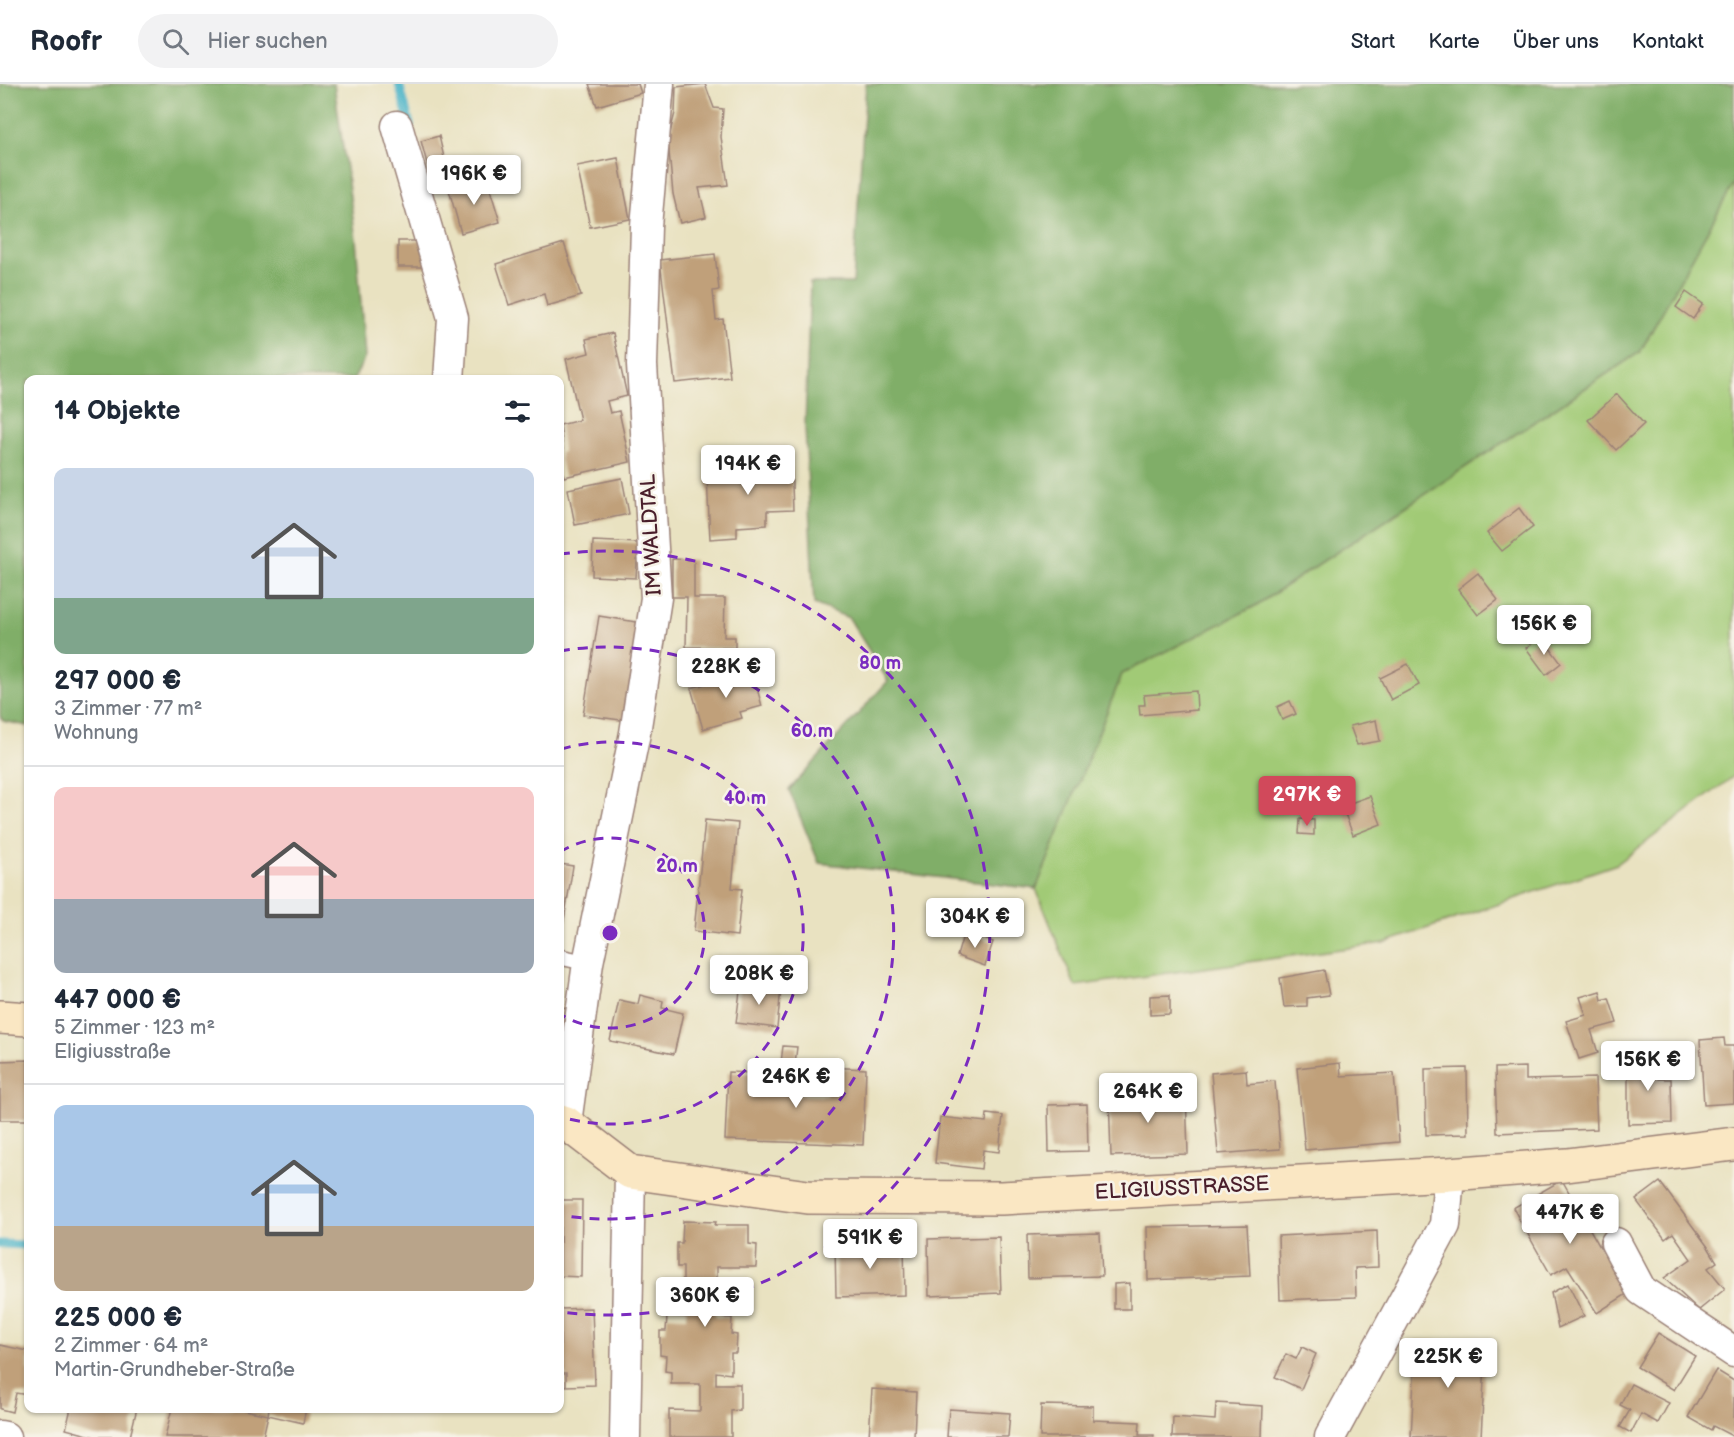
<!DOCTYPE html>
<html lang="de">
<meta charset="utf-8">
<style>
:root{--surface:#fff;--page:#f2f2f3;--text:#1f2937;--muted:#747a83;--line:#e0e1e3;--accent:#d1495b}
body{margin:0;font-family:"Balsamiq Sans",sans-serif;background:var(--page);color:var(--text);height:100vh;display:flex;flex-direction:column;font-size:22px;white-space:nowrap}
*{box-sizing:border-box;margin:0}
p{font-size:20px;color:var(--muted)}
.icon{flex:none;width:33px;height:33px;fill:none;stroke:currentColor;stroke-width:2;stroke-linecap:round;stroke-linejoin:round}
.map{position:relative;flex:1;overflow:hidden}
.panel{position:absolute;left:24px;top:291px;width:540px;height:1038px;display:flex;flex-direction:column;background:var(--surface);border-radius:12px;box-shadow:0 2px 4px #0004}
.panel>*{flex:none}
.price{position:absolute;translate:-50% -51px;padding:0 14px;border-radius:6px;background:#fff;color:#222;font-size:20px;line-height:39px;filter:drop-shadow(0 2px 3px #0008)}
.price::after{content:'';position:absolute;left:50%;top:36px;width:18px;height:14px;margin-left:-9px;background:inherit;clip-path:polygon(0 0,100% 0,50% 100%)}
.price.current{background:var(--accent);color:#fff}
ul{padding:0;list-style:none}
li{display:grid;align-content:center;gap:12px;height:318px;padding:0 30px}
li+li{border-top:2px solid var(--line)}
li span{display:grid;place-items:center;height:186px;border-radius:12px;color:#555}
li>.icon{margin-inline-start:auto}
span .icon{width:108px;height:108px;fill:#fffc;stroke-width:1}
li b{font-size:26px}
h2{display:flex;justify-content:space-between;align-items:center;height:72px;padding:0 30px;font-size:26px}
header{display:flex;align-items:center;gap:36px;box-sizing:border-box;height:84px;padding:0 30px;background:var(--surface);border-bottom:2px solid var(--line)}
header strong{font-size:28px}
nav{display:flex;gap:33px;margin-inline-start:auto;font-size:21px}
.search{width:420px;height:54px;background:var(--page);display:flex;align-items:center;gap:15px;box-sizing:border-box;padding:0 21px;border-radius:33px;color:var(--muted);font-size:22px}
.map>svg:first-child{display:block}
</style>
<header>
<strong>Roofr</strong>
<div class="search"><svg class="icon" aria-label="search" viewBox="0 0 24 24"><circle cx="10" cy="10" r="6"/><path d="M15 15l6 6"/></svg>Hier suchen</div>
<nav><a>Start</a><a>Karte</a><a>Über uns</a><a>Kontakt</a></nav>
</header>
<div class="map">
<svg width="1734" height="1353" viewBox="0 0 1734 1353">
<rect width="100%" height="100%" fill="#f7f3e8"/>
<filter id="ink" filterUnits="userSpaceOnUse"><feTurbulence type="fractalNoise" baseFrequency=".0167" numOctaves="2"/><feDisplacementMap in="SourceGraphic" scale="12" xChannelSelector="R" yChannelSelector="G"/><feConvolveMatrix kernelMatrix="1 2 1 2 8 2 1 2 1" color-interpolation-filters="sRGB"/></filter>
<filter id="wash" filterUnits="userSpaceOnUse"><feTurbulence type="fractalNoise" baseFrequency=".008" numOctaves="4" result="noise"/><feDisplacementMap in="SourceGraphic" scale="24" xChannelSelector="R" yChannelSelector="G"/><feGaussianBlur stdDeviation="1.35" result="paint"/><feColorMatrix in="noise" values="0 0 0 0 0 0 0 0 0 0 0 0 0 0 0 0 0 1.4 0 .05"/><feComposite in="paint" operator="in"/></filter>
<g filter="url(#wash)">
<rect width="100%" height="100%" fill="#e9e2c1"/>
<polygon fill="#a1ca76" stroke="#767450" stroke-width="1.5" points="1734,99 1734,692 1617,780 1384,859 1075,902 1036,805 1122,590 1255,522 1640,268"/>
<g fill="#80ae67" stroke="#656649" stroke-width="1.5">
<polygon points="0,0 334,0 356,155 365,273 354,295 28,296 28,642 3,637 0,632"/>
<polygon points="866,0 1734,0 1734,99 1640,268 1255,522 1122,590 1036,805 819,779 789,706 888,597 849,534 814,520 805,343 810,199 853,199"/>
</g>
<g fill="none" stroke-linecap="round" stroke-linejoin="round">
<g stroke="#49b3c7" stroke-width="9">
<polyline points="399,0 410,41"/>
<polyline points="0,1160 28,1161"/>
</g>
</g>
<g id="blocks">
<g fill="#c0a07a">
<polygon points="589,0 638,0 641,9 597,22"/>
<polygon points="705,0 714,24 723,25 721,53 728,101 699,104 706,133 680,139 673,110 668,57 675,29 676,3"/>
<polygon points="439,52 446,82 429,87 421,57"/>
<polygon points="618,74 630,135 590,143 577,82"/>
<polygon points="487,95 500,138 461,149 449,106"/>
<rect x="398" y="157" width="33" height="26"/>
<polygon points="564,159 581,212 547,222 544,210 509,221 496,180"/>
<polygon points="715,170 719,206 713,207 716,236 723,235 730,293 675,299 660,176"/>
<polygon points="1686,208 1703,220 1693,235 1676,223"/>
<polygon points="613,249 627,312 607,317 610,329 619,327 630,378 564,393 560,374 560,368 563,368 560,341 580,336 566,275 589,269 586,255"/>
<polygon points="1617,310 1644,340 1616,366 1588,336"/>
<polygon points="791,376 793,426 767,427 767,441 737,443 737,453 710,455 707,392 735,390 734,378"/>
<polygon points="622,394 629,430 575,441 568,405"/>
<polygon points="1519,424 1533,443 1502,467 1487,449"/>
<polygon points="593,457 638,459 636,494 592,492"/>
<polygon points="672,475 694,476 694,514 725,514 724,553 735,553 735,564 686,563 687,513 672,513"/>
<polygon points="1478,489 1498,516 1478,531 1458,505"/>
<polygon points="599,532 643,539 628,637 583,631"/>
<polygon points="1541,552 1561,579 1546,591 1526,564"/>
<polygon points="1408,580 1419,601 1391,616 1380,594"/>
<polygon points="752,587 762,622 740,628 742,634 703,645 691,604"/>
<polygon points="1196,607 1197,626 1140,631 1139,621 1145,621 1144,611"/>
<polygon points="1290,617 1296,630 1282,636 1277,623"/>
<polygon points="1376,636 1380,657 1357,661 1350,642"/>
<polygon points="1370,712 1381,740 1353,751 1342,722"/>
<polygon points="1300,735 1314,736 1314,751 1299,750"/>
<polygon points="705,736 738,739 732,804 742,805 737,852 694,847"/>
<polygon points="560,780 573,782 561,854 560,854"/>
<polygon points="964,848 993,858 985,882 957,872"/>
<polygon points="1324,886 1329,911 1307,914 1307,922 1284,923 1280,894"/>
<polygon points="741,899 781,904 777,944 736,939"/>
<polygon points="1600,907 1602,916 1609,914 1617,939 1591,946 1598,969 1579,975 1566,937 1586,931 1580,913"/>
<polygon points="640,911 663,917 662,924 683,929 674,970 610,957 619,916 638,920"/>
<polygon points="1170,911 1170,930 1150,931 1150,912"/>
<polygon points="560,922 566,924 561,955 560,955"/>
<polygon points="1724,954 1725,962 1734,962 1734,1019 1704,1021 1700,956"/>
<polygon points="783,962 797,963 795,980 781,979"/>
<polygon points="1628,972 1659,972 1659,995 1671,995 1672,1039 1628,1040"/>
<polygon points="28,976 28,1036 0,1036 0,977"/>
<polygon points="1340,979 1341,992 1394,989 1399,1058 1305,1066 1297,984"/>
<polygon points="827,983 866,985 863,1061 725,1056 728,988 800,991 799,1011 826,1012"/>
<polygon points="1526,983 1526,996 1595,994 1597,1045 1497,1049 1495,984"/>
<polygon points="1467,984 1468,1050 1426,1051 1425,985"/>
<polygon points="1246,986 1247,1000 1275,997 1280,1065 1218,1070 1211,989"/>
<polygon points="1186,1008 1188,1070 1111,1072 1109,1010"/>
<polygon points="1087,1020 1088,1067 1049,1068 1048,1021"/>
<polygon points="987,1030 1003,1032 999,1068 983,1066 981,1085 935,1079 940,1033 986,1038"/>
<polygon points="1562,1096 1600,1163 1630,1208 1597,1229 1567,1182 1551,1191 1513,1124"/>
<polygon points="1660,1098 1708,1163 1717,1178 1708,1184 1725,1205 1699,1226 1664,1194 1691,1175 1673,1149 1665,1155 1636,1116"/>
<polygon points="560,1116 582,1116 581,1193 560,1192"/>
<polygon points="683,1137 716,1138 715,1141 749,1141 749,1160 757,1161 756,1183 717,1183 717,1203 721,1203 720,1219 715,1219 715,1233 732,1234 731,1250 737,1251 736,1269 731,1269 731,1290 716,1288 716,1300 740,1300 740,1326 731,1327 731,1353 669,1353 669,1326 700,1327 700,1300 671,1300 671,1288 665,1287 666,1272 660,1271 660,1247 666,1247 667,1232 686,1233 687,1203 683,1203 683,1183 677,1183 677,1159 682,1159"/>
<polygon points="1247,1141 1250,1192 1148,1196 1147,1143"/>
<polygon points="1377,1147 1378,1183 1355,1184 1356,1213 1280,1216 1278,1152"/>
<polygon points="1100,1149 1102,1192 1028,1194 1027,1151"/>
<polygon points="999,1153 1001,1209 929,1212 928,1155"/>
<polygon points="904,1159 905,1211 836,1213 835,1160"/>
<polygon points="1130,1199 1130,1225 1114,1225 1114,1200"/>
<polygon points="1568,1200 1584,1232 1558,1244 1551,1209"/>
<polygon points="592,1224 595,1301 566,1302 566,1289 560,1289 560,1225"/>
<polygon points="1658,1249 1695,1272 1674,1306 1637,1283"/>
<polygon points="1416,1256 1486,1259 1481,1353 1411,1353"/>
<polygon points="0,1261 28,1267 28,1311 16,1309 12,1328 0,1325"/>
<polygon points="1302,1263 1316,1270 1301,1305 1275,1293 1286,1270 1296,1275"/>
<polygon points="1716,1286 1734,1297 1734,1353 1713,1342 1711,1346 1688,1333"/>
<polygon points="1631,1300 1669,1319 1658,1339 1641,1330 1631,1349 1620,1343 1630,1326 1620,1321"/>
<polygon points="872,1305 916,1308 914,1353 869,1353"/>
<polygon points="1216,1319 1263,1322 1262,1353 1172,1353 1173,1333 1215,1336"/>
<polygon points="1041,1321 1093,1322 1093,1336 1140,1338 1139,1351 1154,1351 1154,1353 1040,1353"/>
<polygon points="71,1324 137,1324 130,1353 95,1353 66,1345"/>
<polygon points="172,1324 235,1324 268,1331 263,1353 165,1353"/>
<polygon points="269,1324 306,1324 303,1339 268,1331"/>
<polygon points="949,1325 1010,1329 1008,1353 947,1353"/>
</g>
</g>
</g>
<g filter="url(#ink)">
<use href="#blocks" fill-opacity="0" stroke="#9a8076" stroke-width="1.5"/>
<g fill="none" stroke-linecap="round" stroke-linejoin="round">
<g stroke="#9a8076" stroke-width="18">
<polyline id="lane" points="560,873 588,879"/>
</g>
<g stroke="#9a8076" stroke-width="33">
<g id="street">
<polyline points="397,42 453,234 449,296"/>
<polyline points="566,1039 588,879 635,649 656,514 642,281 646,142 659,0"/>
<polyline points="1616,1159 1641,1206 1734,1268"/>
<polyline points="0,1352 5,1353"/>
<polyline points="625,1353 630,1088"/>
<polyline points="1330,1353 1445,1141 1449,1090"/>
</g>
</g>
<g stroke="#9a8076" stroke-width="36">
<g id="secondary">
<polyline points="0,933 28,935"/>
<polyline points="560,1037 566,1039 630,1088 808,1113 1001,1114 1449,1090 1567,1081 1734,1060"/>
</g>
</g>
<use href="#lane" stroke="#fff" stroke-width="15"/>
<use href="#street" stroke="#fff" stroke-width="30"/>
<use href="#secondary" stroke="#fae7c3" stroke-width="33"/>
</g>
</g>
<g fill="none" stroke="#7b2cbf" stroke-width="3" stroke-dasharray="10 8">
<path d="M560 768A95 95 0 1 1 560 930"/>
<path d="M561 665A191 191 0 1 1 561 1033"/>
<path d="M560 567A286 286 0 1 1 560 1131"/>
<path d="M560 470A382 382 0 1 1 560 1228"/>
</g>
<g text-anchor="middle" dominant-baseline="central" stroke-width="5" stroke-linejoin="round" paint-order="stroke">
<g font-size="21" fill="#4a1f2b" stroke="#f7f3e8">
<text transform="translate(651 451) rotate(-93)">IM WALDTAL</text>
<text transform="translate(1182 1104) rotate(-3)">ELIGIUSSTRASSE</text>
</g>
</g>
<circle cx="610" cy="849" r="9" fill="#7b2cbf" stroke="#f7f3e8" stroke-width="3"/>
<g font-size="18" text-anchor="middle" font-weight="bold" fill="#7b2cbf" stroke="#f7f3e8" stroke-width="5" stroke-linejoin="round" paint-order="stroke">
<text x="880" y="585">80 m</text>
<text x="812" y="653">60 m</text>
<text x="745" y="720">40 m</text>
<text x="677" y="788">20 m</text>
</g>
</svg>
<b class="price" style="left:474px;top:122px">196K €</b>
<b class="price" style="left:748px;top:412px">194K €</b>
<b class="price" style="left:1544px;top:572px">156K €</b>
<b class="price" style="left:726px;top:615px">228K €</b>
<b class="price current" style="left:1307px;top:743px">297K €</b>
<b class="price" style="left:975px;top:865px">304K €</b>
<b class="price" style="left:759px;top:922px">208K €</b>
<b class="price" style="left:1648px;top:1008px">156K €</b>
<b class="price" style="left:796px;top:1025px">246K €</b>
<b class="price" style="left:1148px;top:1040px">264K €</b>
<b class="price" style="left:1570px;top:1161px">447K €</b>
<b class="price" style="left:870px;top:1186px">591K €</b>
<b class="price" style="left:705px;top:1244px">360K €</b>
<b class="price" style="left:1448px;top:1305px">225K €</b>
<section class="panel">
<h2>14 Objekte<svg class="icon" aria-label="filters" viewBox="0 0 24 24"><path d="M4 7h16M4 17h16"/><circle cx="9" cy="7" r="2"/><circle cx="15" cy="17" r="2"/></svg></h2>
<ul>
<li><span style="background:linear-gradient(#c9d6e8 70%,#7fa58c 0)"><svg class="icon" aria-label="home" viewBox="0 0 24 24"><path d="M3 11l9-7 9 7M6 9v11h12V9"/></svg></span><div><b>297 000 €</b><p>3 Zimmer · 77 m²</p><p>Wohnung</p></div></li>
<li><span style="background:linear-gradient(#f6c9c9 60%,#9aa5b1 0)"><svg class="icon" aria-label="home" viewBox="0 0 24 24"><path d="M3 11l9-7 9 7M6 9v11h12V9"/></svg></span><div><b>447 000 €</b><p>5 Zimmer · 123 m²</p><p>Eligiusstraße</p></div></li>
<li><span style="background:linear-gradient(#a9c7e8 65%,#b9a48a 0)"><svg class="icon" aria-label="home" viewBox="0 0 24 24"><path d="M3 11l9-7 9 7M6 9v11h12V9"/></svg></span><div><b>225 000 €</b><p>2 Zimmer · 64 m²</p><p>Martin-Grundheber-Straße</p></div></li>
</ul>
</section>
</div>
